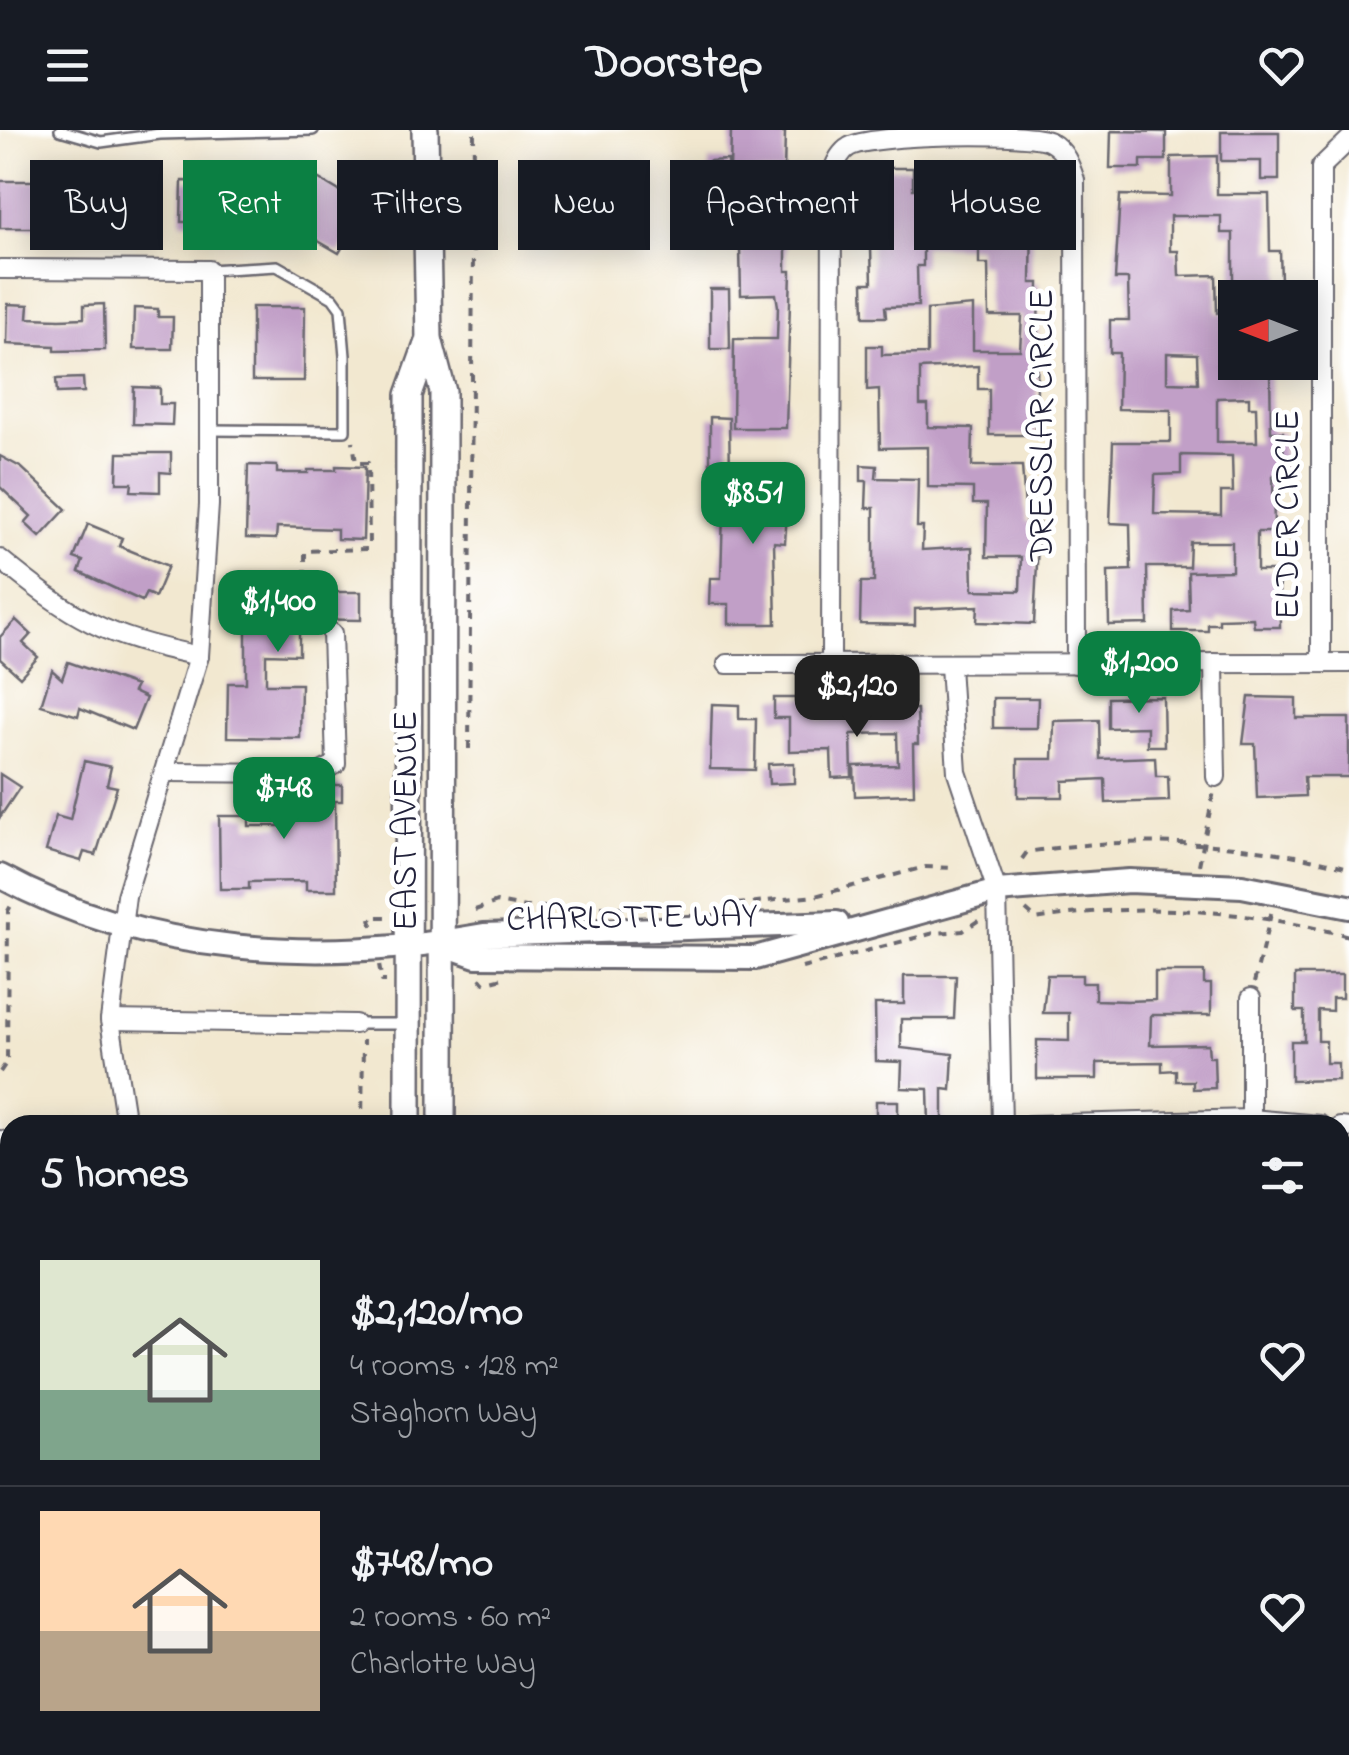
<!DOCTYPE html>
<meta charset="utf-8">
<style>
:root{--surface:#171b24;--page:#20242c;--text:#f1f3f6;--muted:#9ea1a6;--line:#363941;--accent:#0b8043}
body{margin:0;font-family:"Indie Flower",sans-serif;background:var(--page);color:var(--text);height:100vh;display:flex;flex-direction:column;font-size:38px;white-space:nowrap}
*{box-sizing:border-box;margin:0}
p{font-size:32px;color:var(--muted)}
.icon{flex:none;width:55px;height:55px;fill:none;stroke:currentColor;stroke-width:2;stroke-linecap:round;stroke-linejoin:round}
.map{position:relative;flex:1;overflow:hidden}
.drawer{position:absolute;left:0px;top:985px;width:1350px;height:640px;display:flex;flex-direction:column;background:var(--surface);border-radius:30px 30px 0 0;box-shadow:0 5px 25px #0003}
.drawer>*{flex:none}
.hud{position:absolute;left:30px;top:30px;width:1290px;height:90px;display:flex;gap:20px}
.needle{width:65px;rotate:270deg}
.fabs{position:absolute;left:1218px;top:150px;display:grid;gap:20px}
.fabs a{display:grid;place-items:center;width:100px;height:100px;border-radius:0px;background:var(--surface);box-shadow:0 5px 25px #0003;font-size:50px}
.price{position:absolute;translate:-50% -85px;padding:0 22px;border-radius:20px;background:var(--accent);color:#fff;font-size:32px;line-height:65px;filter:drop-shadow(0 2px 5px #0008)}
.price::after{content:'';position:absolute;left:50%;top:60px;width:30px;height:22px;margin-left:-15px;background:inherit;clip-path:polygon(0 0,100% 0,50% 100%)}
.price.selected{background:#222;color:#fff}
ul{padding:0;list-style:none}
li{display:flex;align-items:center;gap:30px;height:250px;padding:0 40px}
li+li{border-top:2px solid var(--line)}
li span{display:grid;place-items:center;flex:none;width:280px;height:200px;border-radius:0px;color:#555}
li>.icon{margin-inline-start:auto}
span .icon{width:120px;height:120px;fill:#fffc;stroke-width:1}
li b{font-size:42px}
h2{display:flex;justify-content:space-between;align-items:center;height:120px;padding:0 40px;font-size:42px}
.chip{padding:0 35px;border-radius:0px;background:var(--surface);box-shadow:0 5px 25px #0003;font-size:35px;line-height:90px}
.chip.selected{background:var(--accent);color:#fff}
header{display:flex;justify-content:space-between;align-items:center;height:130px;padding:0 40px;background:var(--surface);font-size:45px;font-weight:700}
.map>svg:first-child{display:block}
</style>
<header><svg class="icon" aria-label="menu" viewBox="0 0 24 24"><path d="M4 6h16M4 12h16M4 18h16"/></svg>Doorstep<svg class="icon" aria-label="heart" viewBox="0 0 24 24"><path d="M12 20l-8-8c-3-5 5-10 8-4 3-6 11-1 8 4z"/></svg></header>
<div class="map">
<svg width="1349" height="1625" viewBox="0 0 1349 1625">
<rect width="100%" height="100%" fill="#fff"/>
<filter id="ink" filterUnits="userSpaceOnUse"><feTurbulence type="fractalNoise" baseFrequency=".01" numOctaves="2"/><feDisplacementMap in="SourceGraphic" scale="20" xChannelSelector="R" yChannelSelector="G"/><feConvolveMatrix kernelMatrix="1 2 1 2 8 2 1 2 1" color-interpolation-filters="sRGB"/></filter>
<filter id="wash" filterUnits="userSpaceOnUse"><feTurbulence type="fractalNoise" baseFrequency=".0048" numOctaves="4" result="noise"/><feDisplacementMap in="SourceGraphic" scale="40" xChannelSelector="R" yChannelSelector="G"/><feGaussianBlur stdDeviation="2.25" result="paint"/><feColorMatrix in="noise" values="0 0 0 0 0 0 0 0 0 0 0 0 0 0 0 0 0 1.4 0 .05"/><feComposite in="paint" operator="in"/></filter>
<g filter="url(#wash)">
<rect width="100%" height="100%" fill="#f2e8d0"/>
<g id="blocks">
<g fill="#c19fc7" fill-rule="evenodd">
<polygon points="731,1 785,2 784,43 730,41"/>
<polygon points="1111,1 1166,2 1166,30 1141,30 1141,38 1110,38"/>
<polygon points="1221,2 1279,2 1279,50 1261,50 1261,31 1221,31"/>
<path d="M1217 26V64H1269L1270 121H1280L1281 151 1233 152V103H1221V86H1170V121H1178L1179 146 1216 145 1217 183 1235 182V240L1270 239 1271 302H1283L1284 345H1273L1274 402H1257V441H1272V450H1279L1280 497H1254L1253 488 1219 489V494H1208V501H1173V481L1189 480 1188 442 1232 441V412H1190L1189 437H1147L1148 494 1109 495 1108 441 1131 440 1130 394 1110 393 1113 312H1171V280L1118 279 1119 223H1110V190H1129L1128 149H1115L1120 65 1171 66V27ZM1167 223 1197 224 1198 253 1167 252ZM1249 267V277H1256L1257 312H1217V268ZM1181 325 1232 326 1233 362H1221V385L1154 384 1155 345 1181 344Z"/>
<polygon points="728,30 729,58 709,58 709,31"/>
<polygon points="863,38 913,38 913,59 987,59 987,38 1034,38 1034,50 1040,50 1040,84 1032,84 1031,153 1039,153 1036,305 989,305 989,259 978,259 978,236 920,239 920,275 928,275 928,297 973,298 972,336 1022,336 1026,393 1039,393 1034,494 977,492 978,476 915,479 915,495 860,494 861,452 874,452 874,378 866,378 867,351 861,351 861,335 877,336 876,348 918,349 917,397 923,397 922,420 972,417 973,460 1020,461 1021,427 986,427 987,374 973,374 973,358 928,357 928,317 880,318 879,259 867,260 867,216 882,216 882,225 927,224 927,180 973,176 973,220 1020,220 1022,186 989,186 988,134 979,134 979,117 923,116 923,136 917,136 918,176 885,177 886,187 864,187 863,153 872,153 870,84 862,84"/>
<polygon points="304,40 366,77 339,123 277,87"/>
<polygon points="0,51 85,51 85,60 146,62 145,100 126,99 126,90 108,88 77,88 77,98 0,98"/>
<polygon points="182,51 219,52 219,82 201,82 201,92 181,92"/>
<polygon points="773,73 773,90 786,90 786,141 791,141 786,298 733,298 734,209 777,209 778,176 776,164 741,165 740,118 722,118 722,74"/>
<polygon points="710,159 729,159 730,219 710,219"/>
<polygon points="8,174 29,175 28,188 60,189 84,188 84,175 104,174 105,220 55,221 55,216 7,214"/>
<polygon points="252,177 305,177 304,251 252,251"/>
<polygon points="134,178 158,179 158,187 173,187 172,219 133,219"/>
<polygon points="83,248 84,262 57,263 56,249"/>
<polygon points="134,257 160,258 160,274 173,274 172,295 133,294"/>
<polygon points="710,287 729,288 730,346 710,346"/>
<polygon points="118,323 171,323 171,343 160,342 160,362 131,361 132,353 117,353"/>
<polygon points="0,326 22,338 66,379 40,407 25,393 31,386 0,357"/>
<polygon points="248,335 277,336 277,343 308,343 308,340 336,340 336,336 365,337 363,410 337,409 337,399 277,397 276,409 246,408"/>
<polygon points="790,335 785,413 774,412 776,494 729,494 729,474 709,474 710,448 721,448 723,382 742,383 741,336"/>
<polygon points="88,394 122,408 119,416 168,436 155,467 146,463 142,471 79,442 83,431 74,428"/>
<polygon points="246,451 299,451 299,462 361,462 361,490 299,489 299,525 266,524 266,554 301,554 300,608 227,607 228,553 246,553"/>
<polygon points="16,490 31,504 23,513 38,527 20,547 0,529 0,507"/>
<polygon points="68,532 136,556 133,562 146,568 133,600 80,578 78,586 41,575 52,540 62,549"/>
<polygon points="911,566 912,579 917,579 918,614 913,614 914,664 855,666 854,636 898,635 897,603 851,604 852,647 832,648 831,620 789,621 789,588 774,588 774,568 819,568 819,589 867,588 866,568"/>
<polygon points="1163,567 1164,616 1147,616 1147,597 1108,598 1108,568"/>
<polygon points="1249,567 1296,568 1296,588 1349,588 1349,647 1304,647 1305,666 1257,668 1255,614 1243,614"/>
<polygon points="993,568 1038,568 1037,598 993,598"/>
<polygon points="712,574 739,575 739,589 756,589 755,640 710,639"/>
<polygon points="1099,590 1100,629 1155,627 1156,646 1168,646 1169,671 1106,673 1105,649 1063,651 1063,667 1018,667 1018,629 1053,629 1054,591"/>
<polygon points="84,631 111,637 107,655 117,657 96,725 84,722 81,731 46,721 56,686 70,690"/>
<polygon points="794,633 794,653 769,654 768,634"/>
<polygon points="0,644 20,657 0,687"/>
<polygon points="281,655 342,655 342,671 335,671 336,760 306,760 306,751 249,752 249,759 220,759 219,686 249,686 249,696 280,696"/>
<polygon points="1155,842 1204,842 1204,854 1211,854 1211,885 1151,885 1150,915 1208,914 1209,927 1214,927 1215,958 1193,959 1193,951 1176,951 1176,940 1162,941 1162,932 1097,933 1097,949 1037,949 1037,910 1069,911 1069,883 1043,883 1047,845 1082,845 1082,853 1095,853 1095,870 1127,871 1155,870"/>
<polygon points="1295,845 1342,845 1342,868 1332,868 1332,881 1318,880 1318,911 1326,911 1326,933 1338,933 1338,950 1291,951 1291,911 1304,911 1304,881 1295,881"/>
<polygon points="904,846 956,846 954,889 901,889 901,918 953,924 951,960 943,959 943,995 929,995 928,959 901,958 902,932 876,931 875,874 904,874"/>
<rect x="876" y="971" width="22" height="24"/>
</g>
</g>
</g>
<g filter="url(#ink)">
<use href="#blocks" fill-opacity="0" stroke="#6b676f" stroke-width="2.5"/>
<g fill="none" stroke-linecap="round" stroke-linejoin="round">
<g stroke="#6b676f" stroke-width="14">
<g id="service">
<polyline points="60,0 101,12 160,4 313,0"/>
<polyline points="209,140 277,136 333,168 341,179 345,226 345,301 210,300"/>
<polyline points="355,894 407,894"/>
<polyline points="325,1625 325,1615"/>
</g>
</g>
<g stroke="#6b676f" stroke-width="22">
<g id="minor">
<polyline points="0,139 209,140 209,375 199,526 126,766 110,890 126,995"/>
<path d="M0 429C75 490 103 506 199 526"/>
<polyline points="1214,533 1216,647"/>
<polyline points="1321,533 1321,37 1349,10"/>
<polyline points="727,534 1349,533"/>
<path d="M831 534 832 42C836 33 840 22 849 17 868 4 1032 1 1050 12 1065 20 1070 35 1075 50L1076 534"/>
<polyline points="950,536 957,642 997,761 1002,995"/>
<polyline points="164,642 319,643 336,634 332,503"/>
<polyline points="1251,868 1251,989"/>
<polyline points="110,890 355,894"/>
<polyline points="1029,995 1251,989 1320,995"/>
<polyline points="1340,997 1349,998"/>
<polyline points="0,1010 10,1025"/>
<polyline points="1340,1246 1349,1246"/>
<polyline points="0,1447 10,1464"/>
<polyline points="1340,1501 1349,1502"/>
<polyline points="93,1615 98,1625"/>
<polyline points="1001,1625 1001,1615"/>
</g>
</g>
<g stroke="#6b676f" stroke-width="28">
<g id="tertiary">
<path d="M0 746C146 826 322 834 484 805L837 793"/>
<polyline points="442,814 476,826 755,828 997,761 1129,751 1242,756 1349,777"/>
</g>
</g>
<g stroke="#6b676f" stroke-width="30">
<g id="secondary">
<polyline points="425,0 429,209 443,262 442,995"/>
<polyline points="408,995 409,265 429,209"/>
<polyline points="405,1625 405,1615"/>
<polyline points="440,1625 440,1615"/>
</g>
</g>
<g stroke="#6b676f" stroke-width="4" stroke-dasharray="8 8" stroke-linecap="butt">
<polyline points="313,503 305,503 305,421 369,419 368,333 356,333 353,311"/>
<polyline points="469,619 474,0"/>
<path d="M1022 729 1027 722C1132 705 1246 711 1349 738"/>
<polyline points="1199,735 1214,661"/>
<polyline points="737,774 815,766 925,737 953,738"/>
<polyline points="475,780 497,772 525,777 657,777"/>
<path d="M1026 780 1036 789C1142 771 1245 780 1349 806"/>
<polyline points="372,796 371,787 386,787"/>
<polyline points="379,835 382,851 386,851"/>
<polyline points="802,838 934,803 963,801 979,790"/>
<polyline points="480,848 484,853 503,848"/>
<polyline points="1254,853 1272,780"/>
<polyline points="0,942 7,932 8,781 12,774"/>
<polyline points="362,995 363,910"/>
</g>
<use href="#service" stroke="#fff" stroke-width="9"/>
<use href="#minor" stroke="#fff" stroke-width="18"/>
<use href="#tertiary" stroke="#fff" stroke-width="22"/>
<use href="#secondary" stroke="#fff" stroke-width="25"/>
</g>
</g>
<g text-anchor="middle" dominant-baseline="central" stroke-width="9" stroke-linejoin="round" paint-order="stroke">
<g font-size="35" fill="#22223b" stroke="#fff">
<text transform="translate(1043 295) rotate(-90)">DRESSLAR CIRCLE</text>
<text transform="translate(1289 385) rotate(-90)">ELDER CIRCLE</text>
<text transform="translate(407 691) rotate(-90)">EAST AVENUE</text>
<text transform="translate(632 789) rotate(-1)">CHARLOTTE WAY</text>
</g>
</g>
</svg>
<div class="fabs">
<a><svg class="needle" viewBox="-14 -14 28 28"><path d="M0-13l5 13h-10z" fill="#e53935"/><path d="M0 13l5-13h-10z" fill="#9ea1a6"/></svg></a>
</div>
<b class="price" style="left:753px;top:417px">$851</b>
<b class="price" style="left:278px;top:525px">$1,400</b>
<b class="price" style="left:1139px;top:586px">$1,200</b>
<b class="price selected" style="left:857px;top:610px">$2,120</b>
<b class="price" style="left:284px;top:712px">$748</b>
<div class="hud">
<a class="chip">Buy</a>
<a class="chip selected">Rent</a>
<a class="chip">Filters</a>
<a class="chip">New</a>
<a class="chip">Apartment</a>
<a class="chip">House</a>
</div>
<section class="drawer">
<h2>5 homes<svg class="icon" aria-label="filters" viewBox="0 0 24 24"><path d="M4 7h16M4 17h16"/><circle cx="9" cy="7" r="2"/><circle cx="15" cy="17" r="2"/></svg></h2>
<ul>
<li><span style="background:linear-gradient(#dfe7d0 65%,#7fa58c 0)"><svg class="icon" aria-label="home" viewBox="0 0 24 24"><path d="M3 11l9-7 9 7M6 9v11h12V9"/></svg></span><div><b>$2,120/mo</b><p>4 rooms · 128 m²</p><p>Staghorn Way</p></div><svg class="icon" aria-label="heart" viewBox="0 0 24 24"><path d="M12 20l-8-8c-3-5 5-10 8-4 3-6 11-1 8 4z"/></svg></li>
<li><span style="background:linear-gradient(#ffd9b3 60%,#b9a48a 0)"><svg class="icon" aria-label="home" viewBox="0 0 24 24"><path d="M3 11l9-7 9 7M6 9v11h12V9"/></svg></span><div><b>$748/mo</b><p>2 rooms · 60 m²</p><p>Charlotte Way</p></div><svg class="icon" aria-label="heart" viewBox="0 0 24 24"><path d="M12 20l-8-8c-3-5 5-10 8-4 3-6 11-1 8 4z"/></svg></li>
</ul>
</section>
</div>
